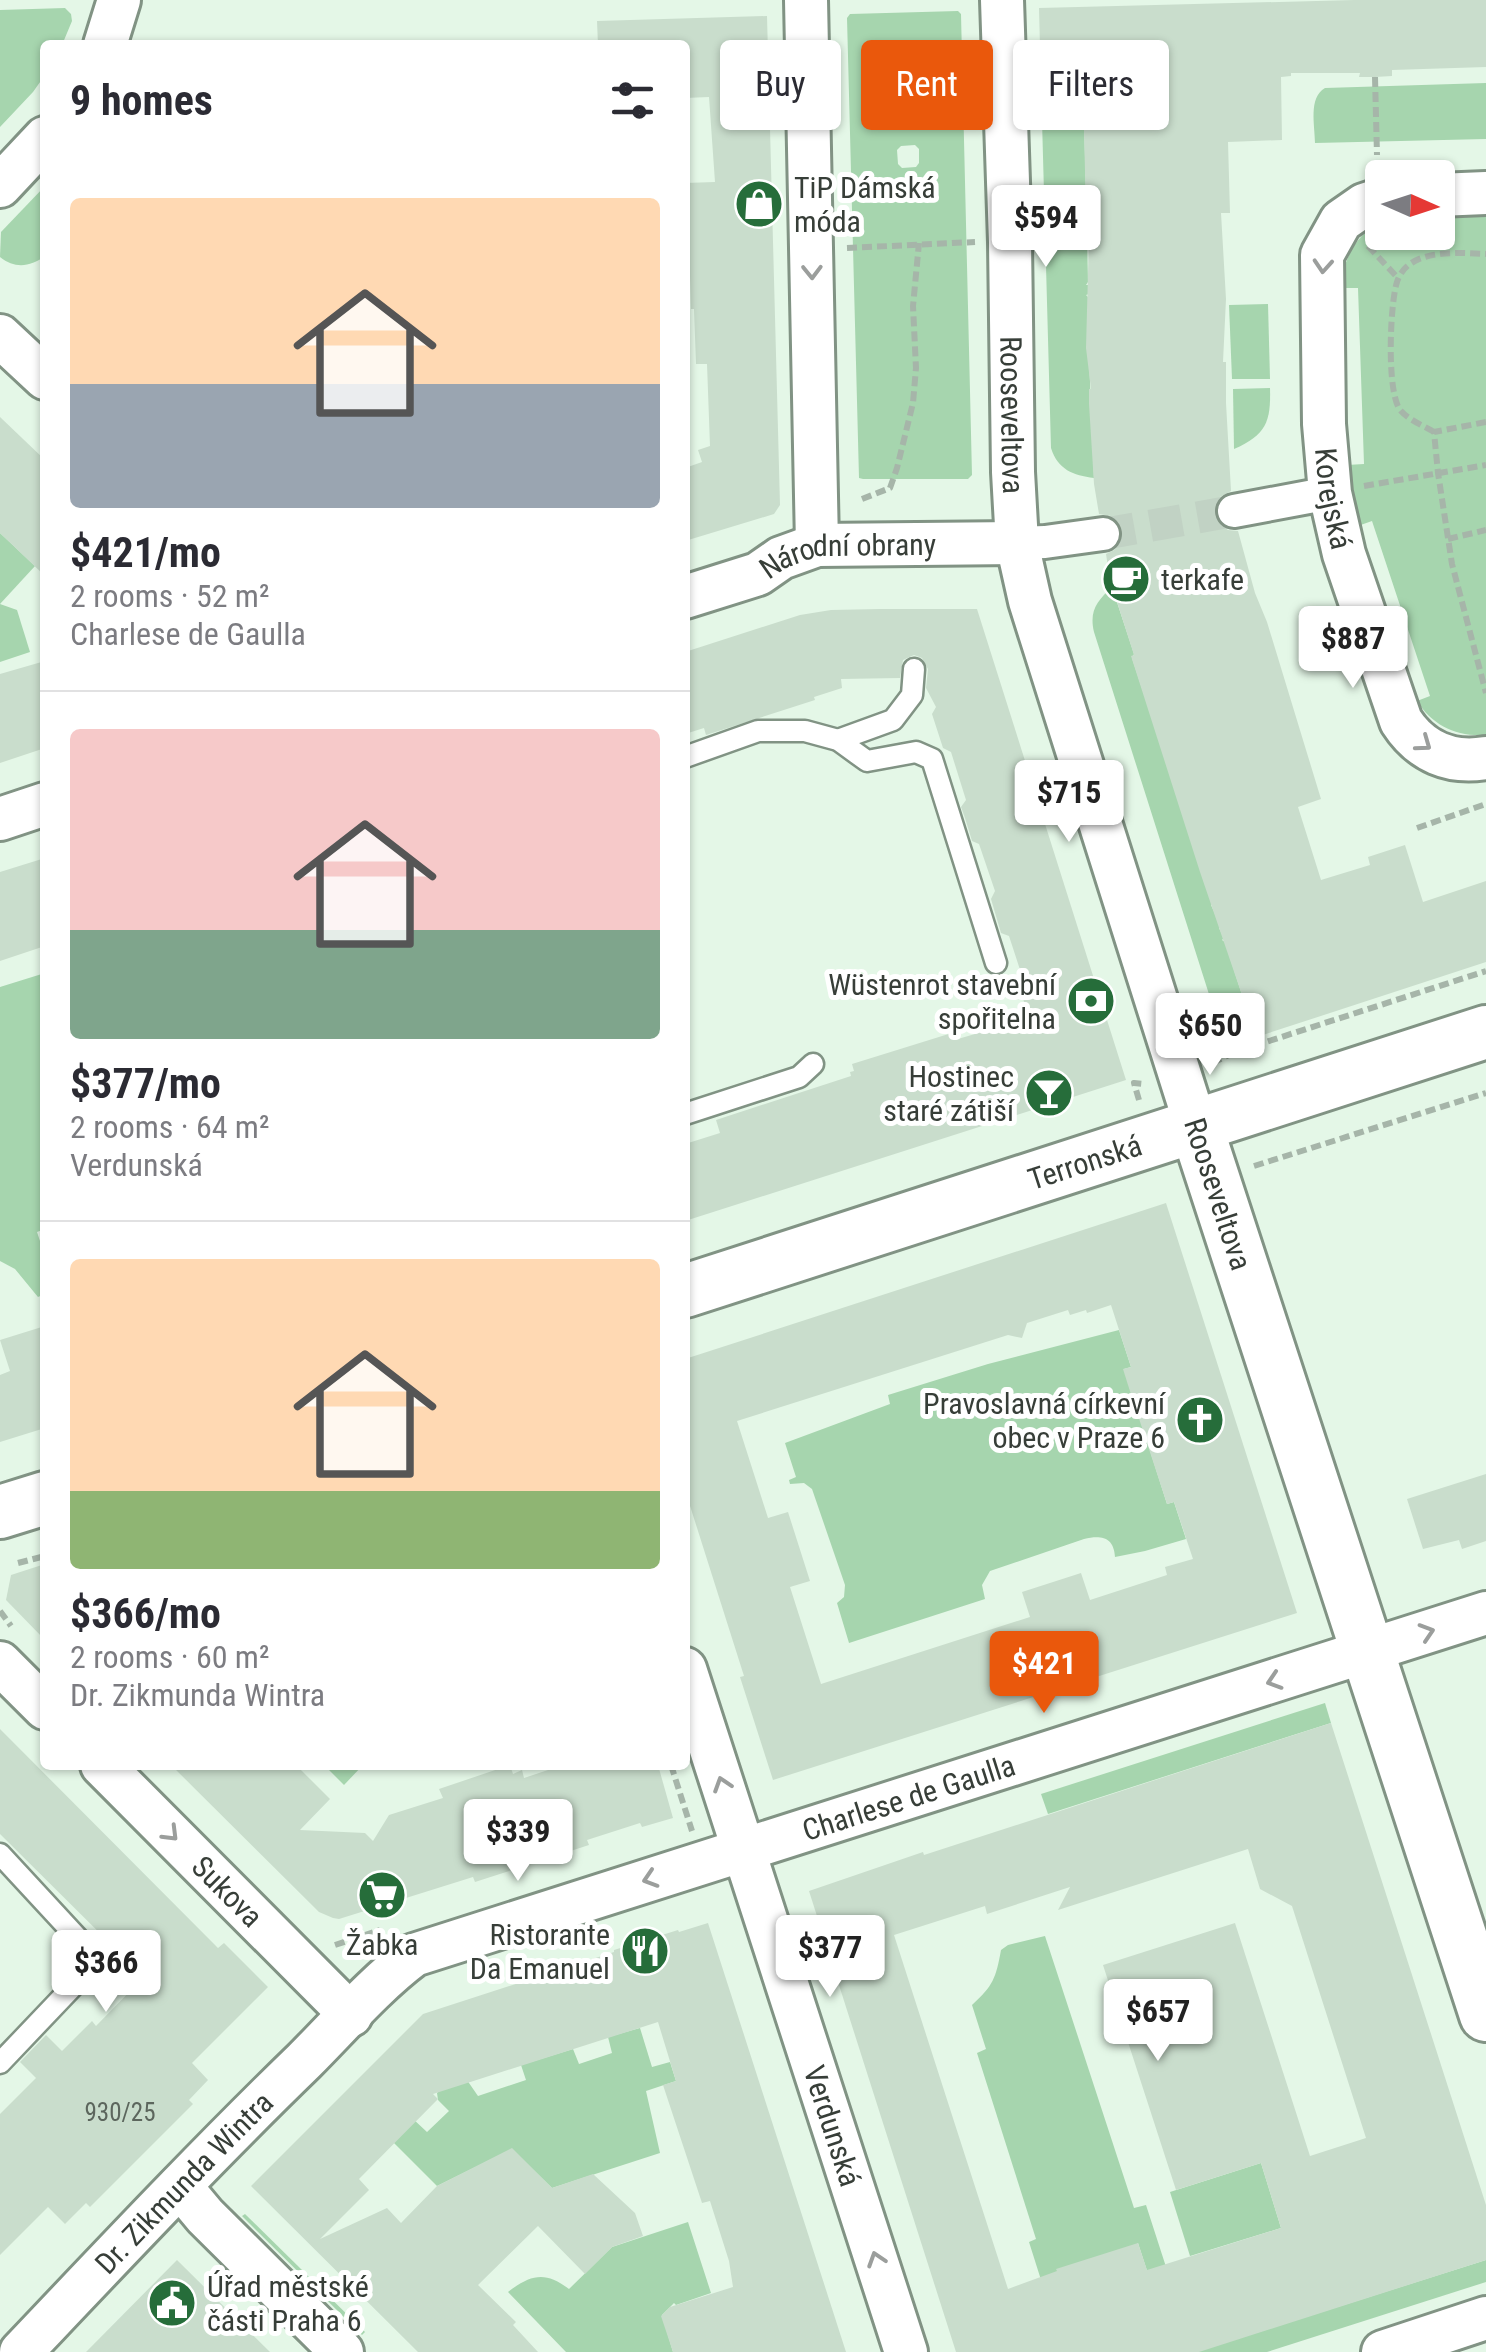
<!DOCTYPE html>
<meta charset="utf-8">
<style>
:root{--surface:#fff;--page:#f2f2f3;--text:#2b2b33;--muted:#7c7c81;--line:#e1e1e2;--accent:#ea580c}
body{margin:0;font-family:"Roboto Condensed",sans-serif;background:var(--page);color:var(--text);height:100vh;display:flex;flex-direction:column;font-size:38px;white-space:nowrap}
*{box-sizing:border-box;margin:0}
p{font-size:32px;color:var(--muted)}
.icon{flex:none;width:55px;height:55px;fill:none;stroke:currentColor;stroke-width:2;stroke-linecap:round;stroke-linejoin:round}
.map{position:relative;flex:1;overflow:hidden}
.sheet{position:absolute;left:40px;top:40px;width:650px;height:1730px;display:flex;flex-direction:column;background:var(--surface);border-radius:10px;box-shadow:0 2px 8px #0004}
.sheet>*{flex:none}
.top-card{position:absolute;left:720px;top:40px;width:615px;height:90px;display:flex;gap:20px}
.needle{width:65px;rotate:93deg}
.buttons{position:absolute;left:1365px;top:160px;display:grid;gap:20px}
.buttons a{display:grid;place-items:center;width:90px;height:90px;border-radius:10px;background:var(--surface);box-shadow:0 2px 8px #0004;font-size:50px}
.price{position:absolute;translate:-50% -85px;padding:0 22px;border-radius:10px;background:#fff;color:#222;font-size:32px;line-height:65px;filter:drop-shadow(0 2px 5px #0008)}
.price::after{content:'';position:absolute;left:50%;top:60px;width:30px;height:22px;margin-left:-15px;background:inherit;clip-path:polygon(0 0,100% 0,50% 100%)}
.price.on{background:var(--accent);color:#fff}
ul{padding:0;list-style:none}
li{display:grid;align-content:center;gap:20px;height:530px;padding:0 30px}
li+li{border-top:2px solid var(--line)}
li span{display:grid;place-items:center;height:310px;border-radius:10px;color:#555}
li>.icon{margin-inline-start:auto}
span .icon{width:180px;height:180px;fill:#fffc;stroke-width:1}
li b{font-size:42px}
h2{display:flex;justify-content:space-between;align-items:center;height:120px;padding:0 30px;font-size:42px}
.pill{padding:0 35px;border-radius:10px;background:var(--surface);box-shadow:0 2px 8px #0004;font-size:35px;line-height:90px}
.pill.on{background:var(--accent);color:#fff}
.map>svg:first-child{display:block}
</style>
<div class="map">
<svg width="1486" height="2352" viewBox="0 0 1486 2352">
<rect width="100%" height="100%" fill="#e4f7e7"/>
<g fill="#a6d5ae" fill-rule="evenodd">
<polygon points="65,8 71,14 72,21 62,45 45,45 45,75 33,92 0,127 0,10"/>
<path d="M958 11 961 14 972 475 968 479H863L859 478 847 18 850 14ZM915 145 919 149V163L916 167 902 168 898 164 897 150 901 146Z"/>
<path d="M1082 45 1086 195 1084 196 1087 199V207L1084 208 1087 220 1084 221 1087 223V232L1085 235 1087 236 1088 282 1086 285H1089V294L1086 295 1089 298V307L1087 310 1094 478C1073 475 1058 470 1051 448L1040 47Z"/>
<path d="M1486 83V139L1315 143C1315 125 1308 98 1325 88Z"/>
<path d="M45 186V256C30 267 15 269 0 257L1 232Z"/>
<path d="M1486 213V735C1456 737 1432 725 1417 701L1430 696 1372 521 1355 527 1347 465 1364 464 1358 288H1342C1342 260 1356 233 1382 222V232H1438V214Z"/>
<polygon points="1268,304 1270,379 1232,379 1229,305"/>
<path d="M1270 388C1271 422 1266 435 1234 449L1233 389Z"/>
<polygon points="0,533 35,566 0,604"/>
<path d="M1112 587 1134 654 1132 658 1213 903 1211 905 1221 927 1219 928 1224 938 1222 940 1225 942 1244 1001 1214 1010 1094 632C1089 611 1097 601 1112 587Z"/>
<polygon points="0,604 17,610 30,652 0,662"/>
<polygon points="45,973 45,1229 37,1232 45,1256 45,1294 38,1297 15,1269 0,1261 0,987"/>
<path d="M1119 1330 1131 1367 1124 1369 1167 1504 1174 1502 1186 1539 1145 1551 1115 1557C1114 1537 1101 1535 1084 1539L990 1571 982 1585 985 1599 849 1643 837 1603 844 1597 845 1585 812 1489 804 1483 790 1484 789 1480 796 1477 785 1443 890 1404 888 1395 988 1364Z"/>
<polygon points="1325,1703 1331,1723 1048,1814 1041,1794"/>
<polygon points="324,1765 363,1765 344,1785"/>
<path d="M1045 1936 1134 2208 1146 2205 1179 2307 1151 2283 1138 2243 1069 2308 1061 2343 1029 2242 1036 2239 977 2053 986 2049 972 2005C993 1986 996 1978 1001 1950L1008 1945Z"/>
<polygon points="640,2028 652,2067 670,2062 676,2081 646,2091 660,2153 552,2188 512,2149 437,2186 390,2139 412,2118 427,2132 449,2111 438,2100 437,2093 460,2070 478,2096 526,2080 521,2065 573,2049 579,2064 612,2053 608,2037"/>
<polygon points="1261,2163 1281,2228 1190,2256 1170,2192"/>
<polygon points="245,2214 365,2332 362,2335 242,2216"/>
<path d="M688 2222 711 2293 676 2305 674 2303 662 2315 673 2352H566L508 2292C531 2274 546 2271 569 2289L612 2247Z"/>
<polygon points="1486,2260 1486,2282 1267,2352 1195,2352"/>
</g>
<g fill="#c9ddcc" fill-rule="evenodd">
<polygon points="1354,0 1486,0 1486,67 1392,70 1392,76 1375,77 1359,77 1360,73 1291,73 1291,76 1281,77 1282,140 1228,142 1230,213 1221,213 1226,299 1223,362 1226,362 1226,403 1231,491 1220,497 1215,505 1214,514 1220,525 1228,530 1238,531 1255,593 1267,622 1321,799 1298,807 1321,880 1370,865 1368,857 1405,845 1423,902 1486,881 1486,962 1226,1047 1214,1010 1244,1001 1200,872 1131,656 1134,655 1110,580 1106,554 1114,550 1121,542 1123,530 1118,521 1111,516 1099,514 1094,484 1089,404 1089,389 1091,389 1086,348 1089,236 1086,213 1082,46 1040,47 1039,8"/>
<polygon points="767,16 780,505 774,514 685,541 685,468 702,462 698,450 710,446 707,364 696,364 694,309 691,309 688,211 685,211 685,183 715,182 709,97 685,98 685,45 598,45 597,21"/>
<polygon points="0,417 45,460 45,576 0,533"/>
<polygon points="880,609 977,609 1126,1080 685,1221 685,1144 720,1133 716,1120 851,1076 850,1072 854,1071 852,1064 955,1032 958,1039 1022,1020 1020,1011 1026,1009 1021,991 1025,985 1009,936 1001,933 991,899 995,891 979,844 972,841 965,818 961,807 966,800 951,752 943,748 932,714 936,707 926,688 928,669 922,658 914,655 903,660 900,678 841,679 842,688 814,697 815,700 706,735 704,728 685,734 685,652 800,615 831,610"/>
<polygon points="45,661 45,748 0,763 0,674"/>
<polygon points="45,858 45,946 0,961 0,872"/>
<path d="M1166 1203 1297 1613 773 1780 740 1677 744 1676 685 1490V1359ZM1111 1305 1131 1367 1123 1369 1128 1385 1167 1504 1174 1502 1193 1559 1165 1567 1167 1575 1090 1600 1081 1573 1022 1592 1030 1617 821 1684 790 1587 810 1581 788 1512 768 1518 737 1421 1008 1335 1022 1338 1027 1323 1068 1310 1070 1315 1086 1310 1087 1313Z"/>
<polygon points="45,1326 45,1428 0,1442 0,1375 10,1371 0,1340"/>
<polygon points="1486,1474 1486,1541 1462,1549 1459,1540 1423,1549 1407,1499"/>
<polygon points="45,1564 45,1640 6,1600 11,1575"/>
<path d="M1331 1723 1486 2205V2260L1199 2352H956L809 1891 923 1852 924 1855ZM1248 1849 1260 1889 1292 1906 1366 2138 1310 2156 1235 1923 1103 1965 1176 2190 1261 2163 1281 2228 1147 2270 1138 2243 1056 2269 1057 2271 1008 2289 894 1935 985 1906 987 1914 1070 1887 1058 1910Z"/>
<polygon points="0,1729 218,1948 224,1943 268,1987 192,2063 208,2080 189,2100 193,2104 90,2207 86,2203 65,2224 48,2207 0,2255 0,2114 36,2078 20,2062 46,2035 62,2051 92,2021 96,2026 144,1977 0,1834"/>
<polygon points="171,1765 296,1765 330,1799 300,1830 365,1833 373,1841 389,1815 443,1798 439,1789 510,1765 513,1774 522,1770 524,1778 563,1765 658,1765 673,1818 642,1827 640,1823 587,1840 589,1845 475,1882 473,1877 339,1919 333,1918 319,1912"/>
<polygon points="708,1923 846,2352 673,2352 661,2316 670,2307 733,2287 729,2261 710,2201 702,2203 663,2085 676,2081 658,2022 433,2094 438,2099 359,2179 369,2190 320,2239 387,2208 401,2223 437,2186 512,2148 552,2188 593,2174 635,2213 643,2236 612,2247 585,2274 538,2226 478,2285 516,2322 513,2325 538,2352 418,2352 251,2186 423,2014 614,1952 614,1950 678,1930 679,1932"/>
<polygon points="177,2260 270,2352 86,2352"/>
</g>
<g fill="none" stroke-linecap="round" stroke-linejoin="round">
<polyline stroke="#c1d2c4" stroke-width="32" stroke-dasharray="32 16" stroke-linecap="butt" points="1103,534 1234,511"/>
<g stroke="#819384" stroke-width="25">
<g id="service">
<polyline points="838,740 893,720 912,695 914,669"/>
<polyline points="685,757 758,731 805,731 838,740 867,761 916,752 932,759 996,963"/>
<polyline points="685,1114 799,1077 813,1064"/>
<polyline points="0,1854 98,1960 0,2063"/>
</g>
</g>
<g stroke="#819384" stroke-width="38">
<g id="pedestrian">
<polyline points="1234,511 1330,493"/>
<polyline points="1017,543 1045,542 1103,534"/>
</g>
</g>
<g stroke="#819384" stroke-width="48">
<g id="minor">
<polyline points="806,0 817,545"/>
<path id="s1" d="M1002 0 1010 242 1013 472 1017 543 1030 601 1196 1126"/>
<polyline points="105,45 119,0"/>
<polyline points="0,186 45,138"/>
<polyline points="1438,195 1486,193"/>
<path id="s2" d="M1382 199 1364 205 1341 221 1322 255 1324 424 1330 493 1344 554 1401 721C1421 752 1450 764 1486 758"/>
<polyline points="0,336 45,378"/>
<path id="s3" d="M685 597 758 574 781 558 817 545 1017 543"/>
<polyline points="0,819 45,804"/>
<polyline points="0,1663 45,1708"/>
<path id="s4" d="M685 1669 906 2352"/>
<path id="s5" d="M102 1765 351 2015"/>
<polyline points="180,2186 205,2216 342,2352"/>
<path id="s6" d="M21 2352C114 2254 207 2155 304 2061 340 2025 374 1985 414 1955L1486 1613"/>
<polyline points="1383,2352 1486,2318"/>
</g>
</g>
<g stroke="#819384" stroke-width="58">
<g id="tertiary">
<polyline points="1196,1126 1486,2015"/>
<path id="s7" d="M685 1291 1486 1032"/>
<polyline points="0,1512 45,1498"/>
</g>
</g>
<g stroke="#a6b5a9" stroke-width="6" stroke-dasharray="10 5" stroke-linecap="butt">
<polyline points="1375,77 1377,155"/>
<polyline points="1368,246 1397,277"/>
<polyline points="847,248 975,242"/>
<polyline points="1486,422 1434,432 1438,473 1452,564 1486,693"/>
<path d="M1434 432C1424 426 1409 420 1401 411 1386 395 1390 303 1397 282 1399 275 1404 268 1410 264 1429 250 1464 253 1486 254"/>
<polyline points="1364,486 1486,465"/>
<polyline points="862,499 890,488 897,468 913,403 916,368 913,306 919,243"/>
<polyline points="1448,539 1486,530"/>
<polyline points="1417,828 1486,804"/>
<polyline points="1212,1063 1235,1052 1486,971"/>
<polyline points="1139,1100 1134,1083 1144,1084"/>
<polyline points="1254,1166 1486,1093"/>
<polyline points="18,1563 45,1556"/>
<polyline points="0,1611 11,1626"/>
<polyline points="671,1765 692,1831"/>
<polyline points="335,1945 380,1930"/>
</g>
<use href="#service" stroke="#fff" stroke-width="20"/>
<use href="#pedestrian" stroke="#fff" stroke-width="32"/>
<use href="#minor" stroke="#fff" stroke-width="42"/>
<use href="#tertiary" stroke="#fff" stroke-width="52"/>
</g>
<defs><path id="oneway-chevron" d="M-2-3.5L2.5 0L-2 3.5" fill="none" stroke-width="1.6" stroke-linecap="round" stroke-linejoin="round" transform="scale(2.5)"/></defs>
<g stroke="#9b9e9c">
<use href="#oneway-chevron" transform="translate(1323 266) rotate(94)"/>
<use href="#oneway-chevron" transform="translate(812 272) rotate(89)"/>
<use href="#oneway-chevron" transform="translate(1424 744) rotate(36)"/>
<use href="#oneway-chevron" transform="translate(1427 1632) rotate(-18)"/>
<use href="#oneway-chevron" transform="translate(1274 1681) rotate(162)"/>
<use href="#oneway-chevron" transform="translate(722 1784) rotate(-108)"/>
<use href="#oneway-chevron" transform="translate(171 1834) rotate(45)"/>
<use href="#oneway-chevron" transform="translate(650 1879) rotate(162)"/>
<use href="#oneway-chevron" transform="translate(876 2259) rotate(-108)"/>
</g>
<defs>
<g id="shop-disc" transform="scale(2.5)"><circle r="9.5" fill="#266d3a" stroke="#fff"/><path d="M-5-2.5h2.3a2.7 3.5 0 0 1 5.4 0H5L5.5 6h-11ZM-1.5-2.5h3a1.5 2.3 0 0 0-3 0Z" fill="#fff"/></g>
<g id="cafe-disc" transform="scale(2.5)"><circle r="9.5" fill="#266d3a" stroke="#fff"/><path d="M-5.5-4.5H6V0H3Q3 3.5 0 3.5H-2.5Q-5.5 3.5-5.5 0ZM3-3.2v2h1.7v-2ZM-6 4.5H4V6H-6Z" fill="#fff"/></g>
<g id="bank-disc" transform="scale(2.5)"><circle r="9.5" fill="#266d3a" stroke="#fff"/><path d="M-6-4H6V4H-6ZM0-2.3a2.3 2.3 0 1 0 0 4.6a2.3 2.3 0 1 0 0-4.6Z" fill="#fff"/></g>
<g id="bar-disc" transform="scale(2.5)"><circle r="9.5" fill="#266d3a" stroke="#fff"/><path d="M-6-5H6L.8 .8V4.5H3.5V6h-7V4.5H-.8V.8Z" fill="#fff"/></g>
<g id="church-disc" transform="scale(2.5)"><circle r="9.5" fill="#266d3a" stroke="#fff"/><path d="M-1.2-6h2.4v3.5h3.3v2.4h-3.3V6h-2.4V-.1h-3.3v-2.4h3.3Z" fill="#fff"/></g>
<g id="supermarket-disc" transform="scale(2.5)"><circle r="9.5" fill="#266d3a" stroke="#fff"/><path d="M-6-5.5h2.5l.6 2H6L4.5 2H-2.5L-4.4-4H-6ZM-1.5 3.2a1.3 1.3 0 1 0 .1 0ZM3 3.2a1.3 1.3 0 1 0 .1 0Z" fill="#fff"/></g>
<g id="restaurant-disc" transform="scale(2.5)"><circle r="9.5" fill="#266d3a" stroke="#fff"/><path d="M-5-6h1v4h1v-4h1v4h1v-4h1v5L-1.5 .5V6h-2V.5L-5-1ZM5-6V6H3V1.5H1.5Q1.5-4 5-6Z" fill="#fff"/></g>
<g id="civic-disc" transform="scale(2.5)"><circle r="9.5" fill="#266d3a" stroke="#fff"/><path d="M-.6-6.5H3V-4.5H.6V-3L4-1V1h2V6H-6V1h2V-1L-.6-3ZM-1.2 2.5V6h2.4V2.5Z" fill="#fff"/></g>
</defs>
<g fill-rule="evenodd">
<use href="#shop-disc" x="759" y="204"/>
<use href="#cafe-disc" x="1126" y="579"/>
<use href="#bank-disc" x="1091" y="1001"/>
<use href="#bar-disc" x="1049" y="1093"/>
<use href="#church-disc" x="1200" y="1420"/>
<use href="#supermarket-disc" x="382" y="1895"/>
<use href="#restaurant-disc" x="645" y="1951"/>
<use href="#civic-disc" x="172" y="2303"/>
</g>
<g text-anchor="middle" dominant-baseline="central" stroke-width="10" stroke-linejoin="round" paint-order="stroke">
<g font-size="25" fill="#5c665d">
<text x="120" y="2112">930/25</text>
</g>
<g font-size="30" fill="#373e38" stroke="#fff" text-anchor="end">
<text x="794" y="187" text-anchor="start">TiP Dámská<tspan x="794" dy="34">móda</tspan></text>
<text x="1161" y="579" text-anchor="start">terkafe</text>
<text x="1056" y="984">Wüstenrot stavební<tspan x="1056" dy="34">spořitelna</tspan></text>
<text x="1014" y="1076">Hostinec<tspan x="1014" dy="34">staré zátiší</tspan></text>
<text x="1165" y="1403">Pravoslavná církevní<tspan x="1165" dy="34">obec v Praze 6</tspan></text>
<text x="610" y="1934">Ristorante<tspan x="610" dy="34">Da Emanuel</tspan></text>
<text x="382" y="1944" text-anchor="middle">Žabka</text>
<text x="207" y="2286" text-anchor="start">Úřad městské<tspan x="207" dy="34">části Praha 6</tspan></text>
</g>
<g font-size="30" fill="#373e38" stroke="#fff">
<text stroke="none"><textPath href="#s1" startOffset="415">Rooseveltova</textPath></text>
<text stroke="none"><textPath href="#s2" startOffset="330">Korejská</textPath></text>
<text stroke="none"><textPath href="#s3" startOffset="172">Národní obrany</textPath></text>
<text stroke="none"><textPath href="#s7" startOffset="420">Terronská</textPath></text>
<text transform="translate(1218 1194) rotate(72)">Rooseveltova</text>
<text stroke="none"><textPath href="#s6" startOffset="1078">Charlese de Gaulla</textPath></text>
<text stroke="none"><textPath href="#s5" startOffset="178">Sukova</textPath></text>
<text stroke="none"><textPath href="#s4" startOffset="480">Verdunská</textPath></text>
<text stroke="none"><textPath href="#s6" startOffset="235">Dr. Zikmunda Wintra</textPath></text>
</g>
</g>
</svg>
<div class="buttons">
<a><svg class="needle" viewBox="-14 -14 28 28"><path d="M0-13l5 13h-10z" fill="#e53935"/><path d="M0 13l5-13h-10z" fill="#7c7c81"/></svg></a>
</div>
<b class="price" style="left:1046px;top:270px">$594</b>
<b class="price" style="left:1353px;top:691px">$887</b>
<b class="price" style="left:1069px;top:845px">$715</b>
<b class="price" style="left:1210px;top:1078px">$650</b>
<b class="price on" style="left:1044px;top:1716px">$421</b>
<b class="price" style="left:518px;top:1884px">$339</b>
<b class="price" style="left:830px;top:2000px">$377</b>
<b class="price" style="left:106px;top:2015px">$366</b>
<b class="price" style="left:1158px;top:2064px">$657</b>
<div class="top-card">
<a class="pill">Buy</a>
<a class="pill on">Rent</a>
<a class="pill">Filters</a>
</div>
<section class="sheet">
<h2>9 homes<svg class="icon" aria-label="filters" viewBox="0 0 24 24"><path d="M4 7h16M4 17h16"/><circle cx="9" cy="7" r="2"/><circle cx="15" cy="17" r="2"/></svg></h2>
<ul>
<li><span style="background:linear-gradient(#ffd9b3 60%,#9aa5b1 0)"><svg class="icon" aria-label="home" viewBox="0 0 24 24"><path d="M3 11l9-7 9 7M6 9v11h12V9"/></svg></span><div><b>$421/mo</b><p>2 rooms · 52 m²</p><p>Charlese de Gaulla</p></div></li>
<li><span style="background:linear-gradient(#f6c9c9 65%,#7fa58c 0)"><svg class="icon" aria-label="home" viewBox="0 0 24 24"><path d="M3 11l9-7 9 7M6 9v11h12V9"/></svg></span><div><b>$377/mo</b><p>2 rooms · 64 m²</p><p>Verdunská</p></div></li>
<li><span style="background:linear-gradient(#ffd9b3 75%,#8fb573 0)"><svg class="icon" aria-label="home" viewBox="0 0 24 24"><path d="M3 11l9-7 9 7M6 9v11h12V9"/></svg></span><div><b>$366/mo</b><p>2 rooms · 60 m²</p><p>Dr. Zikmunda Wintra</p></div></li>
</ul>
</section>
</div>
